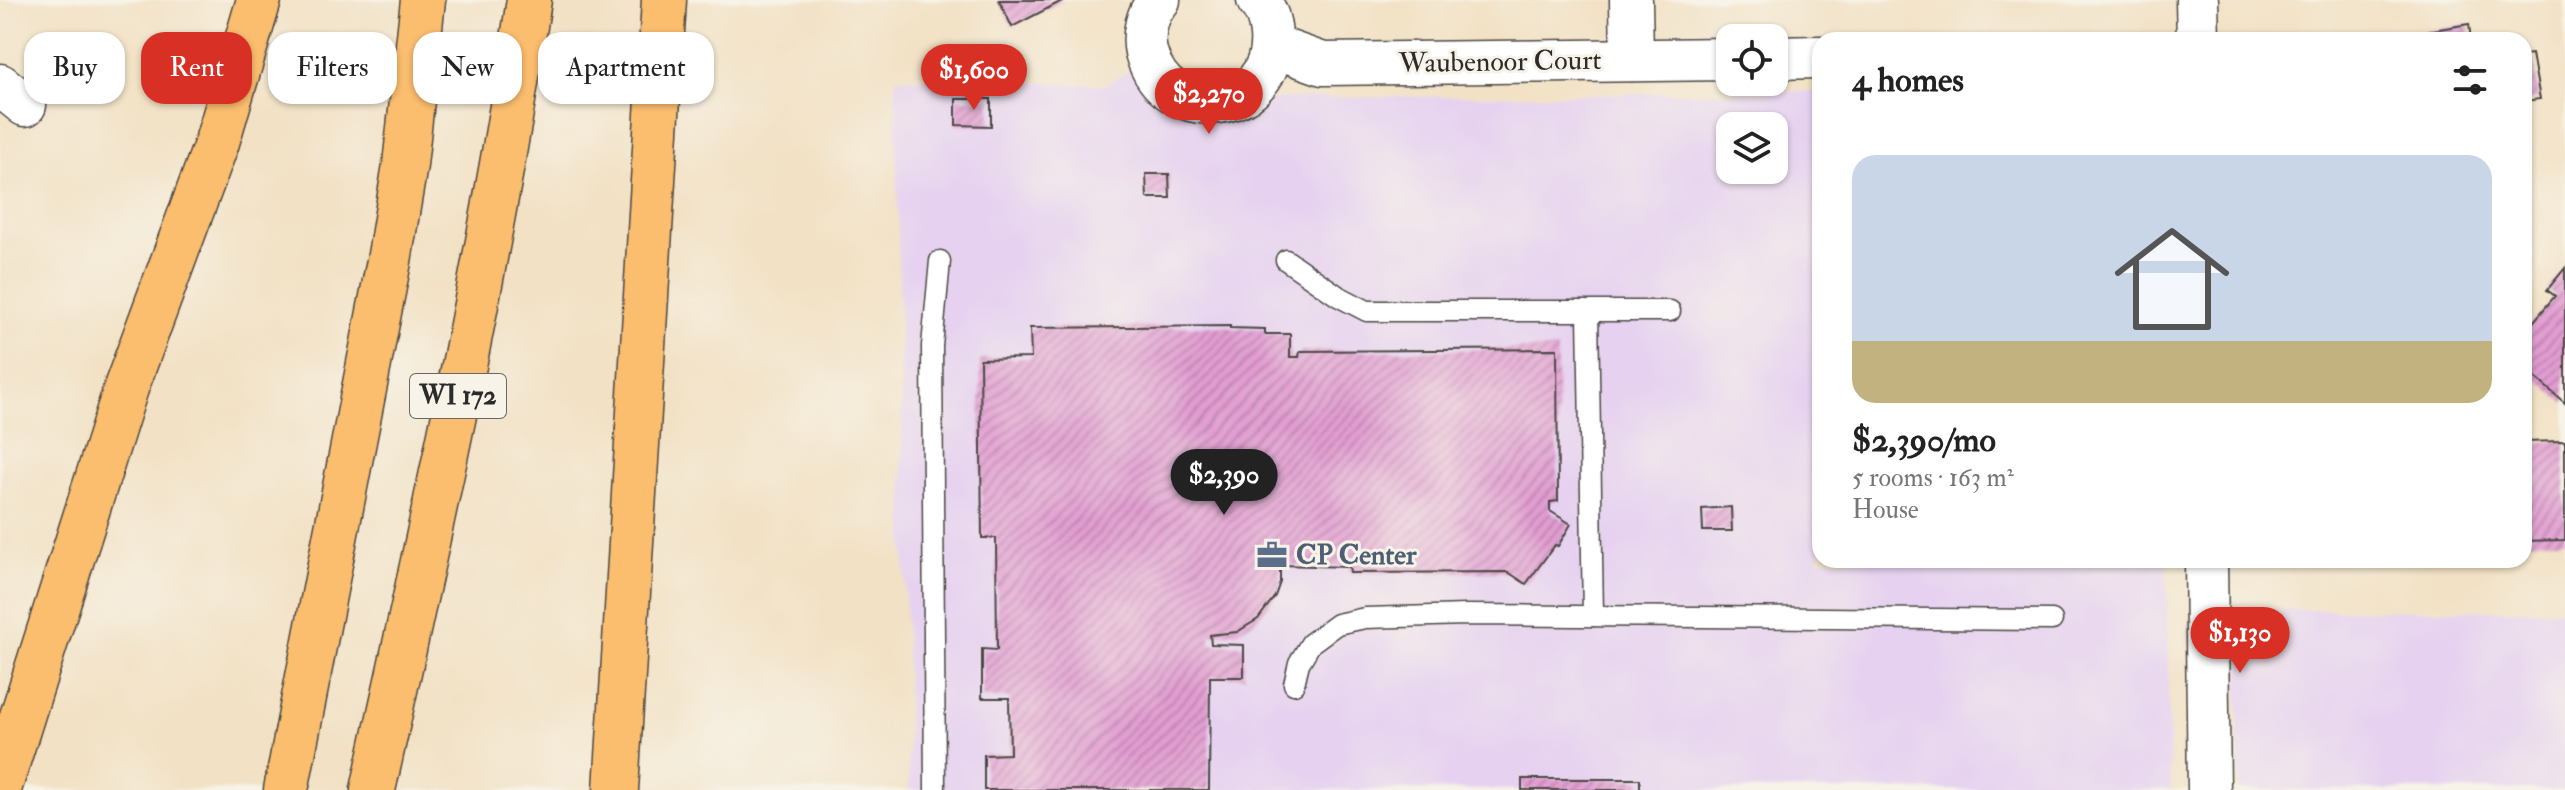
<!DOCTYPE html>
<meta charset="utf-8">
<style>
:root{--surface:#fff;--page:#f2f2f2;--text:#222;--muted:#767676;--accent:#d93025}
body{margin:0;font-family:"IM FELL Double Pica",serif;background:var(--page);color:var(--text);height:100vh;display:flex;flex-direction:column;font-size:30px;white-space:nowrap}
*{box-sizing:border-box;margin:0}
p{font-size:26px;color:var(--muted)}
.icon{flex:none;width:44px;height:44px;fill:none;stroke:currentColor;stroke-width:2;stroke-linecap:round;stroke-linejoin:round}
.map{position:relative;flex:1;overflow:hidden}
.details{position:absolute;left:1812px;top:32px;width:720px;height:536px;display:flex;flex-direction:column;background:var(--surface);border-radius:24px;box-shadow:0 2px 6px #0004}
.details>*{flex:none}
.top-card{position:absolute;left:24px;top:32px;width:760px;height:72px;display:flex;gap:16px}
.tools{position:absolute;left:1716px;top:24px;display:grid;gap:16px}
.tools a{display:grid;place-items:center;width:72px;height:72px;border-radius:16px;background:var(--surface);box-shadow:0 2px 6px #0004;font-size:40px}
.price{position:absolute;translate:-50% -68px;padding:0 18px;border-radius:28px;background:var(--accent);color:#fff;font-size:26px;line-height:52px;filter:drop-shadow(0 2px 4px #0008)}
.price::after{content:'';position:absolute;left:50%;top:48px;width:24px;height:18px;margin-left:-12px;background:inherit;clip-path:polygon(0 0,100% 0,50% 100%)}
.price.selected{background:#222;color:#fff}
ul{padding:0;list-style:none}
li{display:grid;align-content:center;gap:16px;height:424px;padding:0 40px}
li span{display:grid;place-items:center;height:248px;border-radius:24px;color:#555}
li>.icon{margin-inline-start:auto}
span .icon{width:144px;height:144px;fill:#fffc;stroke-width:1}
li b{font-size:34px}
h2{display:flex;justify-content:space-between;align-items:center;height:96px;padding:0 40px;font-size:34px}
.tag{padding:0 28px;border-radius:24px;background:var(--surface);box-shadow:0 2px 6px #0004;font-size:28px;line-height:72px}
.tag.selected{background:var(--accent);color:#fff}
.map>svg:first-child{display:block}
</style>
<div class="map">
<svg width="2565" height="790" viewBox="0 0 2565 790">
<defs>
<pattern id="building-hatch" width="6" height="6" patternUnits="userSpaceOnUse" patternTransform="scale(2)"><rect width="6" height="6" fill="#e29dd2"/><path d="M-1 1l2-2M0 6l6-6M5 7l2-2" fill="none" stroke="#b780ab"/></pattern>
</defs>
<rect width="100%" height="100%" fill="#f7f3e8"/>
<filter id="ink" filterUnits="userSpaceOnUse"><feTurbulence type="fractalNoise" baseFrequency=".0125" numOctaves="2"/><feDisplacementMap in="SourceGraphic" scale="16" xChannelSelector="R" yChannelSelector="G"/><feConvolveMatrix kernelMatrix="1 2 1 2 8 2 1 2 1" color-interpolation-filters="sRGB"/></filter>
<filter id="wash" filterUnits="userSpaceOnUse"><feTurbulence type="fractalNoise" baseFrequency=".006" numOctaves="4" result="noise"/><feDisplacementMap in="SourceGraphic" scale="32" xChannelSelector="R" yChannelSelector="G"/><feGaussianBlur stdDeviation="1.8" result="paint"/><feColorMatrix in="noise" values="0 0 0 0 0 0 0 0 0 0 0 0 0 0 0 0 0 1.4 0 .05"/><feComposite in="paint" operator="in"/></filter>
<g filter="url(#wash)">
<rect width="100%" height="100%" fill="#f2e1c4"/>
<g fill="#e6d2f0" fill-rule="evenodd">
<path d="M1133 69 1254 99 1820 91V560H2167L2170 790H909L895 78 1104 85ZM1730 126H1774V170H1730Z"/>
<polygon points="2237,610 2565,610 2565,790 2239,790"/>
</g>
<g id="blocks">
<g fill="url(#building-hatch)">
<polygon points="999,0 1064,0 1012,27"/>
<polygon points="2469,24 2471,40 2416,40 2415,33"/>
<polygon points="2532,54 2540,99 2524,101 2524,55"/>
<polygon points="956,99 991,99 991,126 956,125"/>
<polygon points="1146,174 1169,174 1170,198 1147,198"/>
<polygon points="2565,268 2565,403 2524,368 2524,333 2555,296 2547,290"/>
<polygon points="1230,326 1230,328 1265,329 1265,334 1290,334 1290,357 1299,357 1300,351 1557,349 1558,501 1550,502 1550,511 1571,524 1558,546 1555,545 1526,584 1508,572 1350,573 1349,567 1280,565 1280,582 1275,596 1258,619 1237,632 1210,635 1211,644 1244,645 1244,677 1210,677 1209,790 984,790 984,755 1010,754 1009,698 982,698 982,649 997,650 996,538 982,538 980,359 1031,358 1030,328"/>
<polygon points="2565,441 2565,540 2524,541 2524,442"/>
<polygon points="1731,507 1732,531 1703,531 1702,509"/>
<rect x="1522" y="779" width="118" height="11"/>
</g>
</g>
</g>
<g filter="url(#ink)">
<use href="#blocks" fill-opacity="0" stroke="#494642" stroke-width="2"/>
<g fill="none" stroke-linecap="round" stroke-linejoin="round">
<g stroke="#494642" stroke-width="23">
<g id="service">
<polyline points="1286,260 1338,296 1367,311 1670,311"/>
<polyline points="1588,312 1593,616"/>
<polyline points="1294,684 1299,663 1311,643 1337,624 1365,618 1466,615 2052,620"/>
<polyline points="935,790 932,346 940,261"/>
</g>
</g>
<g stroke="#494642" stroke-width="45">
<g id="minor">
<path d="M1159 0C1147 13 1142 35 1146 52 1167 130 1278 113 1271 34 1270 22 1266 9 1258 0"/>
<polyline points="1631,0 1632,60"/>
<polyline points="2197,0 2198,40"/>
<polyline points="1272,46 1323,64 1730,59"/>
<polyline points="1774,58 1820,57"/>
<polyline points="0,85 25,105"/>
<polyline points="2206,560 2209,790"/>
</g>
</g>
<g stroke="#494642" stroke-width="47">
<g id="motorway">
<polyline points="0,786 127,385 217,142 259,0"/>
<polyline points="286,790 389,261 405,165 423,0"/>
<path d="M373 790C431 528 489 266 529 0"/>
<polyline points="616,790 664,0"/>
</g>
</g>
<use href="#service" stroke="#fff" stroke-width="20"/>
<use href="#minor" stroke="#fff" stroke-width="42"/>
<use href="#motorway" stroke="#fbbd6e" stroke-width="44"/>
</g>
</g>
<defs>
<g id="office-bare" transform="scale(2.4)"><path d="M-6-3h4V-5.5h4V-3h4V5H-6ZM-1-4.5V-3h2v-1.5ZM-6 0V1H6V0Z" fill="#5c6f8a" stroke="#f7f3e8" stroke-width="2.5" paint-order="stroke"/></g>
</defs>
<g fill-rule="evenodd">
<use href="#office-bare" x="1272" y="555"/>
</g>
<g text-anchor="middle" dominant-baseline="central" stroke-width="6" stroke-linejoin="round" paint-order="stroke">
<rect fill="#f7f3e8" stroke="#686764" stroke-width="2" x="410" y="374" width="96" height="44" rx="6"/>
<g font-size="26" font-weight="bold" fill="#2b2b2b">
<text x="458" y="396">WI 172</text>
</g>
<g font-size="28" fill="#2b2b2b" stroke="#f7f3e8">
<text transform="translate(1500 62) rotate(-1)">Waubenoor Court</text>
</g>
<g font-size="28" font-weight="bold" fill="#4e5e75" stroke="#f7f3e8" text-anchor="start">
<text x="1296" y="555">CP Center</text>
</g>
</g>
</svg>
<div class="tools">
<a><svg class="icon" aria-label="locate" viewBox="0 0 24 24"><circle cx="12" cy="12" r="6"/><path d="M12 2v4M12 18v4M2 12h4M18 12h4"/></svg></a>
<a><svg class="icon" aria-label="layers" viewBox="0 0 24 24"><path d="M12 4l9 5-9 5-9-5zM3 14l9 5 9-5"/></svg></a>
</div>
<b class="price" style="left:974px;top:112px">$1,600</b>
<b class="price" style="left:1209px;top:136px">$2,270</b>
<b class="price selected" style="left:1224px;top:517px">$2,390</b>
<b class="price" style="left:2240px;top:675px">$1,130</b>
<div class="top-card">
<a class="tag">Buy</a>
<a class="tag selected">Rent</a>
<a class="tag">Filters</a>
<a class="tag">New</a>
<a class="tag">Apartment</a>
</div>
<section class="details">
<h2>4 homes<svg class="icon" aria-label="filters" viewBox="0 0 24 24"><path d="M4 7h16M4 17h16"/><circle cx="9" cy="7" r="2"/><circle cx="15" cy="17" r="2"/></svg></h2>
<ul>
<li><span style="background:linear-gradient(#c9d6e8 75%,#c2b280 0)"><svg class="icon" aria-label="home" viewBox="0 0 24 24"><path d="M3 11l9-7 9 7M6 9v11h12V9"/></svg></span><div><b>$2,390/mo</b><p>5 rooms · 163 m²</p><p>House</p></div></li>
</ul>
</section>
</div>
